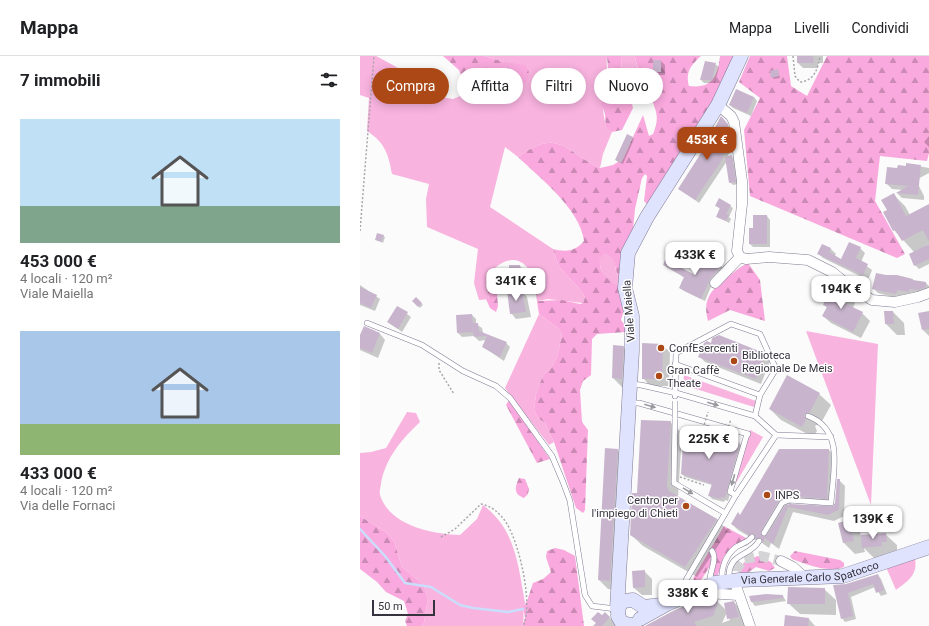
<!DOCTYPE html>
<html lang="it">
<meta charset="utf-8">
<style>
:root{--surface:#fff;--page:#f6f6f6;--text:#202124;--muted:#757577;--line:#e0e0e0;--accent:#ac4815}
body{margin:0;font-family:Roboto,sans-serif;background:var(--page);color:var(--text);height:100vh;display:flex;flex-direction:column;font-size:15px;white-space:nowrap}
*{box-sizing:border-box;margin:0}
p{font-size:13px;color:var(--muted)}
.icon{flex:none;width:22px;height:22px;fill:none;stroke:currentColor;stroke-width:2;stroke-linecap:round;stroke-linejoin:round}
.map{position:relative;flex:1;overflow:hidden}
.drawer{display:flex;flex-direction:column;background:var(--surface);width:360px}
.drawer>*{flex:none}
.guide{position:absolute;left:12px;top:12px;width:380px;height:36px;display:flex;gap:8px}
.scale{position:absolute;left:12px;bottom:10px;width:63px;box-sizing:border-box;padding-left:4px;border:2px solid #36333e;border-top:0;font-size:11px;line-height:14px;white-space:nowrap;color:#36333e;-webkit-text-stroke:3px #fff;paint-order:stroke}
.price{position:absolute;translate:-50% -34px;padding:0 9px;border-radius:8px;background:#fff;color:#222;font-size:13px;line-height:26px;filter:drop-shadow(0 1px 2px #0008)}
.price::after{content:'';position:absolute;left:50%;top:24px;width:12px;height:9px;margin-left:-6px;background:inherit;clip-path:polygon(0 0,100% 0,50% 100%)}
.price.on{background:var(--accent);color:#fff}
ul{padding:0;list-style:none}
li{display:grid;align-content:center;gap:8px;height:212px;padding:0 20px}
li span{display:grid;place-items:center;height:124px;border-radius:0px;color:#555}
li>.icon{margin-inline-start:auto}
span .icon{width:72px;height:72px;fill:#fffc;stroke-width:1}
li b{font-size:17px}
h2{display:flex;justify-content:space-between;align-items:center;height:48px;padding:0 20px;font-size:17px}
.chip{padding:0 14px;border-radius:18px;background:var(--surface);box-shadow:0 2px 10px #0003;font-size:14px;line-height:36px}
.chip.on{background:var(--accent);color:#fff}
header{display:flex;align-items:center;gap:24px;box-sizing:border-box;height:56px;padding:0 20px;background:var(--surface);border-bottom:1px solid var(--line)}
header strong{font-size:19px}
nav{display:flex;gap:22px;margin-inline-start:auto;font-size:14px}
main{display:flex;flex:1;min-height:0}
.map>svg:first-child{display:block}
</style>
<header>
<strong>Mappa</strong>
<nav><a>Mappa</a><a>Livelli</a><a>Condividi</a></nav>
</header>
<main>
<section class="drawer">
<h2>7 immobili<svg class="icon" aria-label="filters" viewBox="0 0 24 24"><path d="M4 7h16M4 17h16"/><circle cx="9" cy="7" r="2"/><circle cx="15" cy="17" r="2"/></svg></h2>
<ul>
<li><span style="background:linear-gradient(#bfe0f5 70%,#7fa58c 0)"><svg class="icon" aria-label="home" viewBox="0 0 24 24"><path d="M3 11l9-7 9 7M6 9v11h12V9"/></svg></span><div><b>453 000 €</b><p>4 locali · 120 m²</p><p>Viale Maiella</p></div></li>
<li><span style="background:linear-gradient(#a9c7e8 75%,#8fb573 0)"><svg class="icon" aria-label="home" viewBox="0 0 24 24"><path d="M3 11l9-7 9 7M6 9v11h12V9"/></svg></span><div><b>433 000 €</b><p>4 locali · 120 m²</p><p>Via delle Fornaci</p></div></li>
</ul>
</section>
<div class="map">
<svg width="569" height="570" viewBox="0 0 569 570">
<defs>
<pattern id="forest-firs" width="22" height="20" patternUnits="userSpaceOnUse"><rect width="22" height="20" fill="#f9a9dd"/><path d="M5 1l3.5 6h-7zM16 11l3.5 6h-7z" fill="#ca8ab5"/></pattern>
</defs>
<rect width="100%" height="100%" fill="#fbfbfb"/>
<g fill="#f8b3df">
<path d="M0 0H16L20 2 67 28 81 41 93 43 105 38 106 29C126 35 137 28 156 29L145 6 124 0H247C245 17 253 25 242 41 243 51 243 71 252 76L243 98 240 112C204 95 199 71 158 101L145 91 130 151 193 193 199 211 218 231 225 241 223 247 188 243 177 245C175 234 174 218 166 210 153 196 131 209 128 225 126 231 128 237 129 243L119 244 114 227 118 193 67 171 66 143 69 128 32 118C28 97 25 87 7 75L9 42 0 39Z"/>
<path d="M261 0H275C276 13 288 25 267 27L262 19Z"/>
<path d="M245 196C259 204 253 210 258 220 261 228 263 236 265 245L255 228 248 224 242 218 240 209V201Z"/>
<polygon points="179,258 199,273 202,278 197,301 191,312 183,319 176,338 174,354 178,362 185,367 194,386 189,389 145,332"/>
<polygon points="446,275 518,288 511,449"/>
<polygon points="324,319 396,345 394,351 323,329"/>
<path d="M47 356 56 357 60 366C42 383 26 401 21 427 21 430 19 435 20 439 30 470 72 478 100 479L117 463 123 449C156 474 158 509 165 547 162 554 165 562 162 570H61L64 567 68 542 63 528 42 511 34 485 27 477 0 460V397L11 396 26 392Z"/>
<polygon points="390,374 403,381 373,432 372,432"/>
<path d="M555 502C558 519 548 525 536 534L526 511Z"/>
</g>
<g fill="url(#forest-firs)">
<path d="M83 0H124L145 6 165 9C170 15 170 20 166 27L118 32 106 29 99 24 102 22 99 14Z"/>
<path d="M247 0H261L262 19 267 27C288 25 276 12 275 0H341C331 9 325 16 329 30 352 33 358 20 360 0H378L361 37 288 149 284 145 287 120 285 118 282 122 275 153 273 174 260 223C253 214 259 204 245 197L240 202C239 221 247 221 259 231L265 251 261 264 268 273 266 276 237 278 232 283 231 319 223 325 220 334 222 366 228 374 225 454 223 457 216 452 194 386 185 367 178 362 174 354 176 338 183 319 191 312 197 301 202 278 199 273 179 258 177 245 202 244 220 248 223 247 225 241 218 231 199 211 193 193C205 196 215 196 224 185 220 153 181 123 158 101 199 71 204 95 240 112L253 109 263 103 283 59 289 80 293 78C303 54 290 54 292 31L288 29 278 32 271 43 273 52 262 74 252 76C244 72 246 67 245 59 245 56 242 51 241 47L249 25Z"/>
<polygon points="390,0 427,0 431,30 447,40 467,0 569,0 569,97 567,105 520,100 515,145 545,198 537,202 390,140 384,74 400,42 379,26"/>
<path d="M388 207 400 224 405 265 370 254 348 265C342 243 351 234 368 221 375 215 380 211 388 207Z"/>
<path d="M134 212 142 213 147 221 137 238 138 250 136 256 130 252 126 243H129C126 230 128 223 134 212Z"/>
<polygon points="149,344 190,403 177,407 146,349"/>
<path d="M159 422 165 423 169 433 168 438 164 442C153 438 155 431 159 422Z"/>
<polygon points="0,460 27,477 34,485 42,511 63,528 68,542 64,567 61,570 47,570 45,565 48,558 44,545 26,536 17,526 0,513"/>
<polygon points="364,470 386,482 364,500 358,519 352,520 356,504 355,499 351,500 350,510 340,526 332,528 334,521"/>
<polygon points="195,492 204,494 215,500 224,570 162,570 165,562 163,551 167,545 173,527 183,523 191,516 186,501 187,495"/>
<path d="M435 495 480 504 484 507V511C468 517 448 509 432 503L430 500Z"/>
<path d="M398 500 411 506 415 512 409 515 396 511 386 518H379C379 507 388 503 398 500Z"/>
</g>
<g fill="#0003" fill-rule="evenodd">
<polygon points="438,0 463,0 463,7 458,7 458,12 443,12 438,7"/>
<polygon points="301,5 305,9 305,19 298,19 294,16"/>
<polygon points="355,8 359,11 355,27 344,27 341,24"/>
<polygon points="418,15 420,22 414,23 412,21"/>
<polygon points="394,41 397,45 391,60 373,52 370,49"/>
<polygon points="364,65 371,73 373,90 367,101 372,100 374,103 378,128 373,129 370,126 367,105 339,147 319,132"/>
<polygon points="569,80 569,91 564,86"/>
<polygon points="272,81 274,83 263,108 258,106 256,104"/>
<polygon points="547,108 569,112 569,117 556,124 564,140 564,144 542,142 537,137 543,134 532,133 526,127 538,113 547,111"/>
<polygon points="534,139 545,150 550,159 569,152 569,188 565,190 569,193 569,208 559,213 555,209 554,196 534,174 528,154"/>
<polygon points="356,149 370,150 373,152 369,161 371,163 369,167 357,160 360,153"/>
<polygon points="407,160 410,164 410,191 393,191 390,188 394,173"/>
<polygon points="23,180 25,181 23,187 16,183"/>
<polygon points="463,189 471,193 476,198 475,200 482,204 500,192 505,197 501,206 512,214 508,224 463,202 458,197"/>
<polygon points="348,205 361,210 365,213 353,226 345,245 324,235 320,232 325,222 304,209 320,206 324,209 322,213 335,220 346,209"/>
<polygon points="160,210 163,213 163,222 154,222 150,218"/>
<polygon points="526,220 566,227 569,230 569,237 554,240 541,239 540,243 518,237 513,232"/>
<polygon points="0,229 20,243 15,255 0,249"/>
<polygon points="162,235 167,241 171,261 156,263 151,257"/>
<polygon points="487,240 495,247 493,252 502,257 510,265 501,282 471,267 463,260 467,251 465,249"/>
<polygon points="56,242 63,249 60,252 53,245"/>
<polygon points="38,251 51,261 42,276 28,266"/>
<polygon points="533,256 544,267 545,279 537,279 526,268"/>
<polygon points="569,256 569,280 563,274"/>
<polygon points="112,259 116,263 116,268 122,272 123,277 146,287 150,291 144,305 123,291 126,284 119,285 114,280 102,281 98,277"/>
<polygon points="4,271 20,278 25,284 18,302 0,294 0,281"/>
<polygon points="352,288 404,298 410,305 401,328 345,306 340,301"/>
<polygon points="302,289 310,296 309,330 290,330 283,322"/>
<polygon points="263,291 274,302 264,333 253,322"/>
<polygon points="427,321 459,338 471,349 461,367 455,370 457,375 453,381 421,364 410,353"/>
<polygon points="310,366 322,377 318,441 357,463 368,475 337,521 283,490 271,479"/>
<polygon points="380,388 383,391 368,445 365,444 364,446 352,443 349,439 352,429 325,421 322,418"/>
<polygon points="257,394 267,403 259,534 248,533 239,524"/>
<polygon points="420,394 469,394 475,400 473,448 436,446 427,449 473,451 476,448 479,424 485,430 484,460 474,465 433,456 419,493 411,487 409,492 398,484 395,484 378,474 372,468 381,460"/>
<polygon points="489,465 500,476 501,480 525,478 537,489 537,497 515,503 504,492 505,496 495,498 484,487 479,467"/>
<polygon points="284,515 292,523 292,539 282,539 274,532"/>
<polygon points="518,519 521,523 527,538 521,540 515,531 491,541 496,563 485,566 482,562 486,529"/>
<polygon points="464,533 476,544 476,559 440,558 428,547"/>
<polygon points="391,540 423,540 426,545 395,550 392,546"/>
<path d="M357 545 366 554 374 546 385 558 389 570H288ZM367 556 370 564 362 567Z"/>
<polygon points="245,557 258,570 235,570"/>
<polygon points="449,563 455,570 425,570"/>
</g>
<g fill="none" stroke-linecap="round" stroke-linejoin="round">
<polyline stroke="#cadefb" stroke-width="2.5" points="0,473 25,500 45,527 71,531 100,549 113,552 148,556 163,553"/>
</g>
<g fill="#c8b5cd">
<polygon points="437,0 453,0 454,7 437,7"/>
<rect x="293" y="4" width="8" height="12"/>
<polygon points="345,5 356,7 352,24 340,24"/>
<polygon points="418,13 419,20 411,22 410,15"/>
<polygon points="376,33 394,41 387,57 369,49"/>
<polygon points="361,60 368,68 370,86 362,101 364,101 335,144 318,133 341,97"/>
<polygon points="267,78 273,81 261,107 255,104"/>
<polygon points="372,99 376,126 369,127 365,101"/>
<polygon points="546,107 561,109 558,139 536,137 548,130 525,128 527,111 537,112 538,109 546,110"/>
<polygon points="534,137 546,160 569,148 569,185 563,174 542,185 535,174 533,175 523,156 527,154 521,144"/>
<polygon points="359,142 371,149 366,158 369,159 366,165 356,161 360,152 355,150"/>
<polygon points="393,159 407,159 407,188 389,188 389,172 393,172"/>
<polygon points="17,177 24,179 21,186 15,184"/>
<polygon points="489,186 501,191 496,202 508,208 503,219 457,198 462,188 471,192 469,196 481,203"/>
<polygon points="569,188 569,203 554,210 549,198"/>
<polygon points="313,200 321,205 318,210 335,219 340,206 346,208 348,203 362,209 350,223 341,243 319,232 324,221 303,209 305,204 310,207"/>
<rect x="149" y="209" width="11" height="10"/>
<polygon points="516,217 526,219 537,219 553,223 553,224 566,226 566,231 558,234 549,233 549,236 537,234 536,238 512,233"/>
<polygon points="0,231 17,239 11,252 0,247"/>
<polygon points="472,231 488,239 484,247 503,256 493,276 462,260 467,251 463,249"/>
<polygon points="162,234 166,256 150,258 147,235"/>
<polygon points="56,241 62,247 58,251 52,245"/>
<polygon points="37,250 48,256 38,273 27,266"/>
<polygon points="524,255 533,255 534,268 525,268"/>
<polygon points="569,255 569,273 562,274 558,257"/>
<polygon points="112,258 113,267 118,267 119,275 147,286 140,301 122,291 127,280 114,281 113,276 97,277 96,259"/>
<polygon points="4,270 20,277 12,297 0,292 0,279"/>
<polygon points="359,279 404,297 405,299 396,323 338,301 344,287 347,285 351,287 352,282"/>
<polygon points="282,287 303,288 302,323 282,323"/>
<polygon points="253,289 264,290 262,323 252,322"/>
<polygon points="427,319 460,337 450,356 444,358 446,363 442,371 409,353"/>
<polygon points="281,364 311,365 307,430 309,435 357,463 325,511 270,479 272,437 277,437"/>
<polygon points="324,371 380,387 365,442 361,441 361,443 348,440 352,428 321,418"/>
<polygon points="245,392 258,393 250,525 238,524"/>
<polygon points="419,393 469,393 467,443 429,440 420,443 401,475 402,480 407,479 425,450 430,448 473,450 475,447 477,423 480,423 479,454 468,459 428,451 413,488 405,482 403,487 401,482 396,483 394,478 389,479 371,468 378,456 380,459"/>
<polygon points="489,464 494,485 483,487 478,467"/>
<polygon points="526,477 527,486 521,486 522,490 502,492 501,479"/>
<polygon points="285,514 285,531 273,532 272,515"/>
<polygon points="518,518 524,534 516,537 513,528 488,537 493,560 481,563 473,529 486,528"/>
<polygon points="428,531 465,532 465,548 427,548"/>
<polygon points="406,538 423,539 423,542 391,546 389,540"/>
<polygon points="342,542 358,544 358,547 353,560 334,566 337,570 285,570 311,556"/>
<polygon points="374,545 379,561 367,563 364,547"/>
<polygon points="238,556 242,559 245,556 250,561 242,570 233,570 236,567 231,563"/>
<polygon points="425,559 449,562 448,570 424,570"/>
</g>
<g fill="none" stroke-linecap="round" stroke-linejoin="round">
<polyline stroke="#d4d3d5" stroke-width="10" stroke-dasharray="10 5" stroke-linecap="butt" points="376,530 376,514 384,503 401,500 421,505"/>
<g stroke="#817a93" stroke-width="6">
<g id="service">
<polyline points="7,267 62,289 103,315 136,330 150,342 192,400 203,426 210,445 225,539 232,550 256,553"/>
<polyline points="315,308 400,339"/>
<polyline points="271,328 281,329 316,337 395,360 416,379 376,439 326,524 322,539"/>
<polyline points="315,340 316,297 371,268 400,278 416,313 400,339 395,360"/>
<polyline points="270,347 279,347 388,378"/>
<polyline points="315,362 314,427 365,457"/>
<polyline points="416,379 471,381"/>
<polyline points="376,439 370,436 387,378"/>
<path d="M404 477 422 447 429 444 471 447C473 415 485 374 448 360"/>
<path d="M369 524C367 496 389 502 399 485"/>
<path d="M362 526C361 512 365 500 376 491 383 487 387 487 392 481"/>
<path d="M350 528C348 518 358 504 352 495"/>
</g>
</g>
<g stroke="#817a93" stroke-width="11">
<g id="minor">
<polyline points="358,49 371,60 374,66 382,125 382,148 377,195 380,201 386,203 409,201 448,204 472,216 488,229 512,244 535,246 558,241 569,237"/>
<polyline points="355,227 380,201"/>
<polyline points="421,505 433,511 445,522"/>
<polyline points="376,530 390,570"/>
<polyline points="341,532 346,537 378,539"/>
</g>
</g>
<g stroke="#817a93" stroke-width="15">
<g id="secondary">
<polyline points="257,553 272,295 272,260 265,232 268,197 287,161 358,49 381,0"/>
<path id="s1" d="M280 563 307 548 355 527 380 524 483 520 569 491"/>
<polyline points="272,569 262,567 258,560 259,550 263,545 273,544 284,551 301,549"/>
</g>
</g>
<g stroke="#a8a6ab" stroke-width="1.5" stroke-dasharray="2 2" stroke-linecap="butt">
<path d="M433 0 435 20 440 26C454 25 458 13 460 0"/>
<polyline points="0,175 14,0"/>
<polyline points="79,307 79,314 94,338"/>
<polyline points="320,421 344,429"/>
<path d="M81 481 95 473 121 448C132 450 141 458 147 468 159 487 174 550 163 570"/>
</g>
<use href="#service" stroke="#fff" stroke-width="5"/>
<use href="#minor" stroke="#fff" stroke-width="10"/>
<use href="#secondary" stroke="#e0e3fe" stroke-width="14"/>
<g stroke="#817a93" stroke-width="6" stroke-linecap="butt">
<polyline id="service-bridge" points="315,362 315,345"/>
</g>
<g stroke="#a8a6ab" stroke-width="1.5" stroke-dasharray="2 2" stroke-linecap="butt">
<polyline points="342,376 348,356"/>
<polyline points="365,382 371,363"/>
</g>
<use href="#service-bridge" stroke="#fff" stroke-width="5"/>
</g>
<defs><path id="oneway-solid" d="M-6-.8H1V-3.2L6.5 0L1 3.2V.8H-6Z"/></defs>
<g fill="#9a999e">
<use href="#oneway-solid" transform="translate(353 348) rotate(16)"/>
<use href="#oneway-solid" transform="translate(290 350) rotate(16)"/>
<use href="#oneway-solid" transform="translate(373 424) rotate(106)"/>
<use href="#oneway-solid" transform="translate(328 435) rotate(31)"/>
</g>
<g fill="#ac4815" stroke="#fff" stroke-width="1.5">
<circle cx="301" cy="292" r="4"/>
<circle cx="374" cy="305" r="4"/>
<circle cx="299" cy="320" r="4"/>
<circle cx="407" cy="439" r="4"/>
<circle cx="326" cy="450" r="4"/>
</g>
<g text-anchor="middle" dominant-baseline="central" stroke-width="3" stroke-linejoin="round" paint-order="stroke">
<g font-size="11" fill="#36333e" stroke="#fff">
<text transform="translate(269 255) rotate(-94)">Viale Maiella</text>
<text stroke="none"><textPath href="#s1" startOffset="179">Via Generale Carlo Spatocco</textPath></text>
</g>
<g font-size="11" fill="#36333e" stroke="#fff" text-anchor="start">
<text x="309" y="292">ConfEsercenti</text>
<text x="382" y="299">Biblioteca<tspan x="382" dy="13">Regionale De Meis</tspan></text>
<text x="307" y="314">Gran Caffè<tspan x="307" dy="13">Theate</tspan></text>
<text x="415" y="439">INPS</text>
<text x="318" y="444" text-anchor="end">Centro per<tspan x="318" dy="13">l'impiego di Chieti</tspan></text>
</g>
</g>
</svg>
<div class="scale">50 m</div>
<b class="price on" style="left:347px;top:105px">453K €</b>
<b class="price" style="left:335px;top:220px">433K €</b>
<b class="price" style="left:156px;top:246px">341K €</b>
<b class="price" style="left:481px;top:254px">194K €</b>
<b class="price" style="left:349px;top:404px">225K €</b>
<b class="price" style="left:513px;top:484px">139K €</b>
<b class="price" style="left:328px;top:558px">338K €</b>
<div class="guide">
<a class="chip on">Compra</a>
<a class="chip">Affitta</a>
<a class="chip">Filtri</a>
<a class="chip">Nuovo</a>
</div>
</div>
</main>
